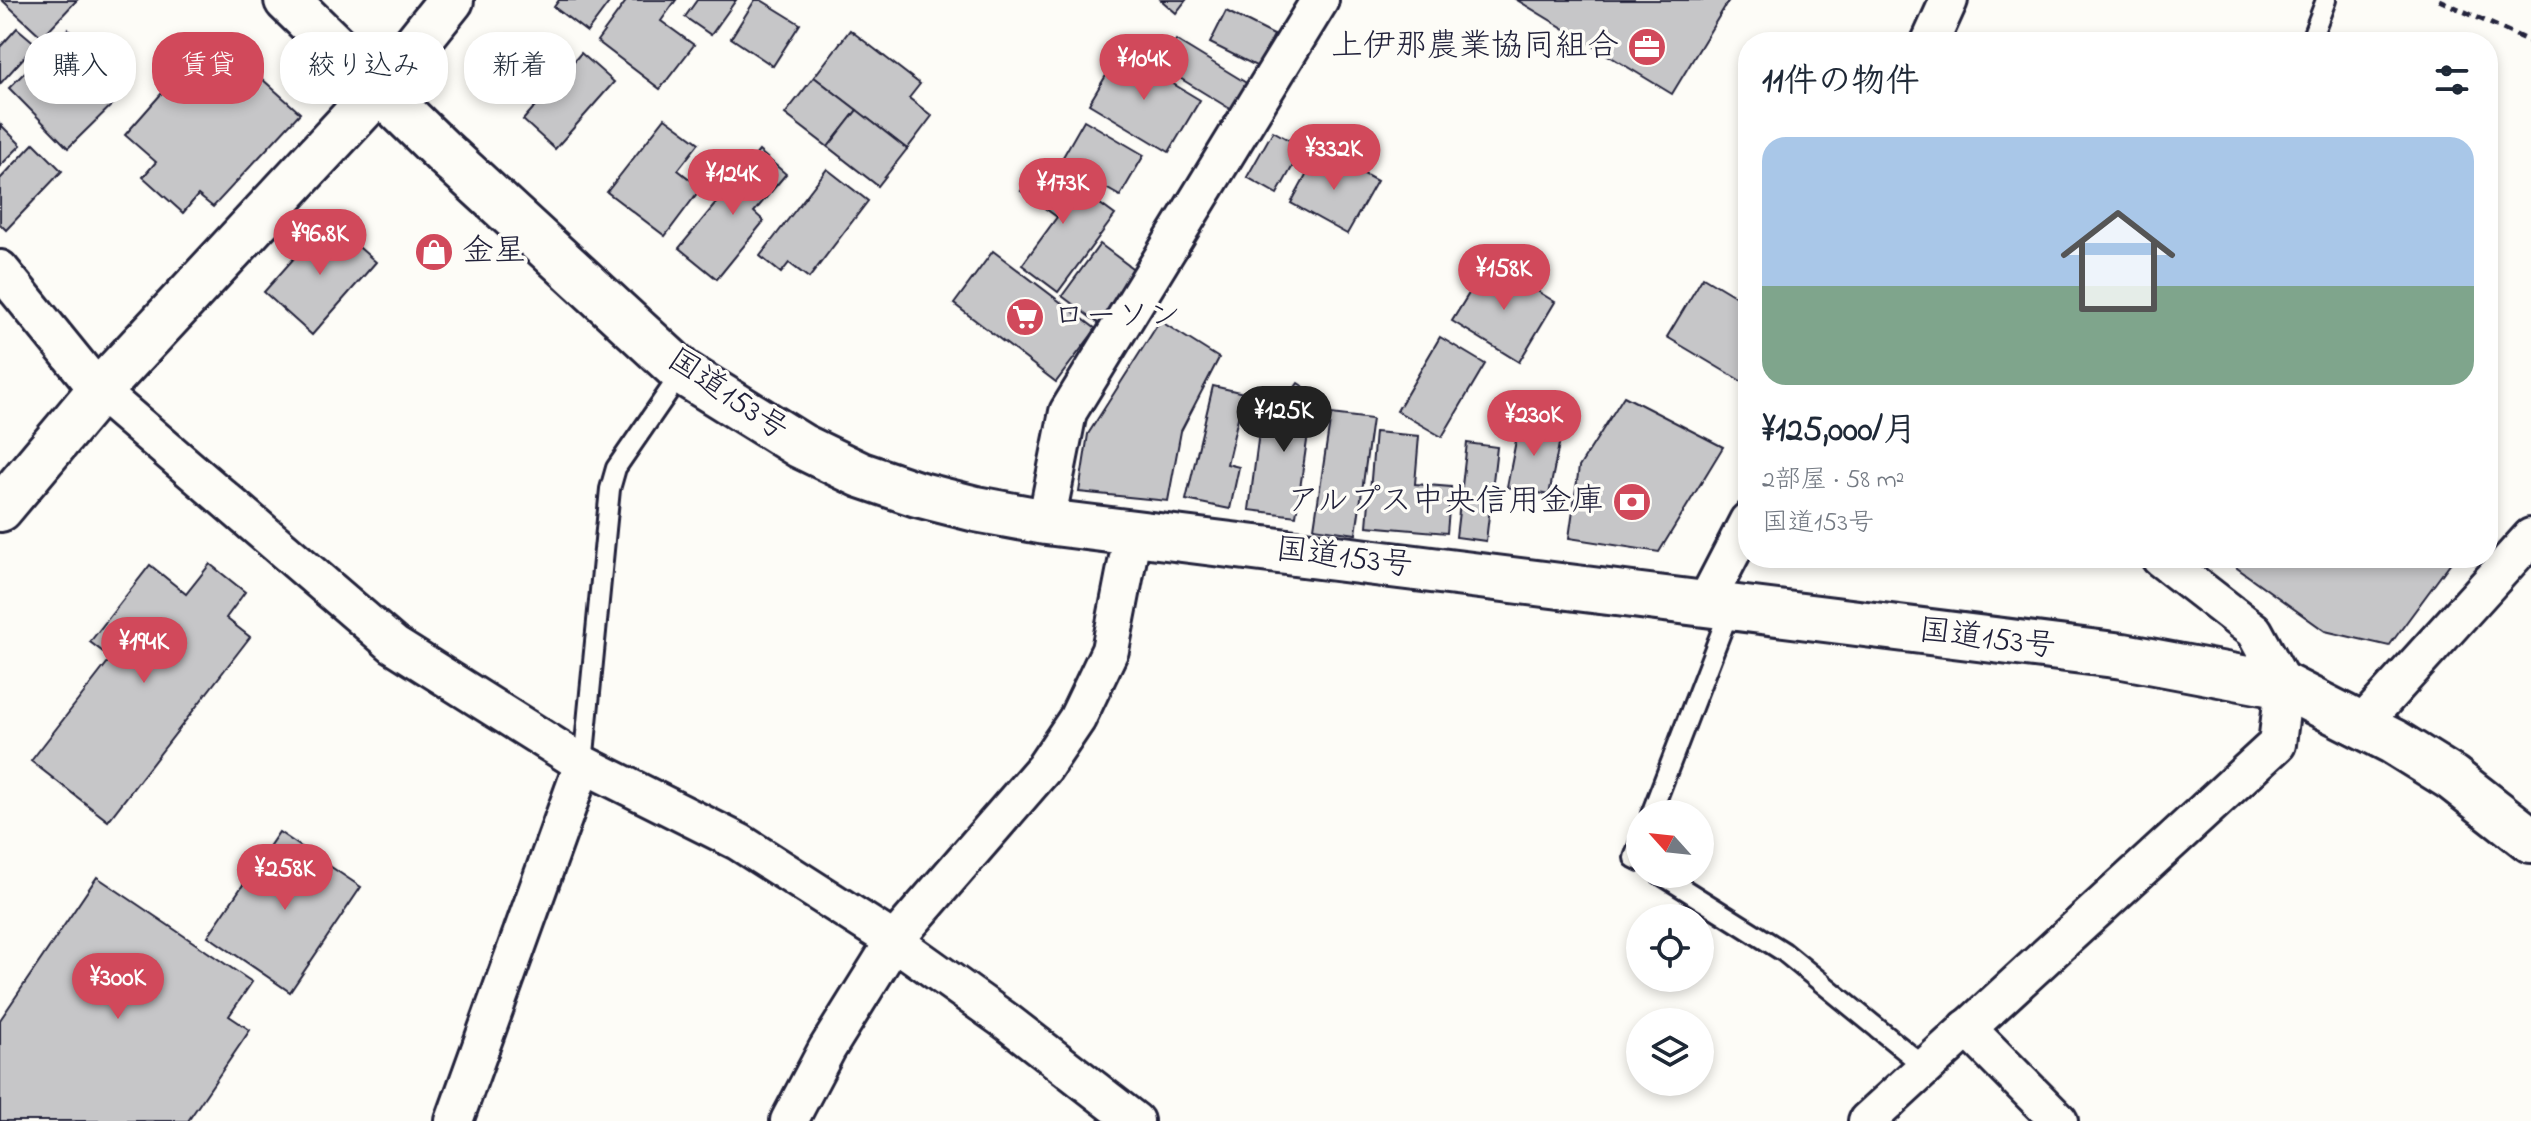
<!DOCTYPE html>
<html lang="ja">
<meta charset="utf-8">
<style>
:root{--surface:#fff;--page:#f2f2f3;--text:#1f2937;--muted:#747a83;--line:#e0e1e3;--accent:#d1495b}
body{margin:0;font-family:"Indie Flower","Klee One",sans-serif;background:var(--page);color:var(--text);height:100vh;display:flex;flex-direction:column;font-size:30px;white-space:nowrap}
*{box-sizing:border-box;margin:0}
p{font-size:26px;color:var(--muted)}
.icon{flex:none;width:44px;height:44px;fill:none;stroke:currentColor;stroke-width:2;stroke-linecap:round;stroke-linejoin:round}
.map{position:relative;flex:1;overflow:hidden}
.details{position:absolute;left:1738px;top:32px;width:760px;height:536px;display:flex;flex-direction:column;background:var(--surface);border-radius:32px;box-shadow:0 4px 12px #0003}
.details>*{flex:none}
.guide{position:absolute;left:24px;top:32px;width:760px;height:72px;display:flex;gap:16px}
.needle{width:52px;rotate:297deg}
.fabs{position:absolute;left:1626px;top:800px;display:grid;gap:16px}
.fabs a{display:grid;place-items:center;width:88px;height:88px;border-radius:50%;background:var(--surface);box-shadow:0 4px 12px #0003;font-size:40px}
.price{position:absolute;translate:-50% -68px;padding:0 18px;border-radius:28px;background:var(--accent);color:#fff;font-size:26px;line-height:52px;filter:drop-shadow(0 2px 4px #0008)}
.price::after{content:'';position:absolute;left:50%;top:48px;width:24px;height:18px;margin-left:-12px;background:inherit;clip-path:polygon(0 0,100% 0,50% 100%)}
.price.active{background:#222;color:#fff}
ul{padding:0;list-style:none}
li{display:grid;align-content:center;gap:16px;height:424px;padding:0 24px}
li+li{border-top:2px solid var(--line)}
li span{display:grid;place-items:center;height:248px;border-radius:24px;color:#555}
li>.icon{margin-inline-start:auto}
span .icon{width:144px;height:144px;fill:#fffc;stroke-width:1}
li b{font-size:34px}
h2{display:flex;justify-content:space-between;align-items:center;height:96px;padding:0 24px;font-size:34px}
.pill{padding:0 28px;border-radius:32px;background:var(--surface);box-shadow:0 4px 12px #0003;font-size:28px;line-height:72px}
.pill.active{background:var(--accent);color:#fff}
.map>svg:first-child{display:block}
</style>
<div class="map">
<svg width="2531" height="1121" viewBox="0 0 2531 1121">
<rect width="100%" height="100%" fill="#fdfcf7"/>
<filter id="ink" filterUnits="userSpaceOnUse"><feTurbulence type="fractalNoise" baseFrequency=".0125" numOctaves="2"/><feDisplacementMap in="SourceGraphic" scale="16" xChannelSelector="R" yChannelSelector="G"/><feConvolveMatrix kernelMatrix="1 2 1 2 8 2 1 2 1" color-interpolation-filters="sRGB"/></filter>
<g filter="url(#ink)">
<g fill="#c6c6c8" stroke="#22223b" stroke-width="2">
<polygon points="2,0 77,0 42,37"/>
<polygon points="559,0 611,0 587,32 554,7"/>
<polygon points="627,0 676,0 661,21 694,45 660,89 597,41"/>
<polygon points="697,0 736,0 711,35 685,17"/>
<polygon points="755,0 761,0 800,24 773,66 731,38"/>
<polygon points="1161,0 1186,0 1176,13"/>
<polygon points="1517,0 1729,0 1672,94"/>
<polygon points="1226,11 1274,35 1258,67 1210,43"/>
<polygon points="17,28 36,44 0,84 0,47"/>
<polygon points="68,29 128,89 68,148 9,88"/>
<polygon points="850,30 920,84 909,98 932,116 907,149 814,77"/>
<polygon points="213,35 300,113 213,207 198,195 183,213 143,177 156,162 125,135"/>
<polygon points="1176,40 1248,84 1232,110 1160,66"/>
<polygon points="1120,52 1200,100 1169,152 1089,104"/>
<polygon points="581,53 614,82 555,149 523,120"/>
<polygon points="814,77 857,110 828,147 785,114"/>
<polygon points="857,110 907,149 878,186 828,147"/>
<polygon points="665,118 699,143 678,170 701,188 665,236 607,192"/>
<polygon points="1084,120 1144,155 1120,196 1060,162"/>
<polygon points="0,124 21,145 0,166"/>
<polygon points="1273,131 1303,148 1277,194 1247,177"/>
<polygon points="34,143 62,171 6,230 0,224 0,179"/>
<polygon points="1320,150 1377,181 1347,234 1291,203"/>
<polygon points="759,151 786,174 754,212 764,221 717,279 679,248"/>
<polygon points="1043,162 1115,215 1058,292 1022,265 1057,217 1021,191"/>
<polygon points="827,169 868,201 809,278 789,263 781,273 760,256"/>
<polygon points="328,220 376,262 312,335 264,292"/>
<polygon points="1100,244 1140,274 1102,326 1062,296"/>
<polygon points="993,251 1096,329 1056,382 954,304"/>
<polygon points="1489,261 1555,302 1519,362 1452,321"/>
<polygon points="1703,277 1748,304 1748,381 1746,384 1667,337"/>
<polygon points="1160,321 1219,358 1181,431 1168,501 1079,492 1088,434"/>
<polygon points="1440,337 1485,364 1442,437 1397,411"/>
<polygon points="1298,383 1327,402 1309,427 1296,516 1249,510 1258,440"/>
<polygon points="1213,386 1244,393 1227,464 1239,467 1230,509 1186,500"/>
<polygon points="1624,396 1723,447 1659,552 1569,538 1579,467"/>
<polygon points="1331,414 1372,419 1356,534 1314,528"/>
<polygon points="1520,420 1562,429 1549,495 1507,487"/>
<polygon points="1375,432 1419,436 1415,484 1451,487 1447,533 1367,526"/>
<polygon points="1467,443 1497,447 1486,541 1456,537"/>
<polygon points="2223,558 2454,558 2389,646 2325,631"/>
<polygon points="210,564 245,592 226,618 250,637 108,821 31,761 111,658 90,642 150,565 186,594"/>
<polygon points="279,832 361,887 290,992 208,936"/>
<polygon points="97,877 252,982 229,1016 250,1030 188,1121 0,1121 0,1020"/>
</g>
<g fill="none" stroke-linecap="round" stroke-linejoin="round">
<g stroke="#22223b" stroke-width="24">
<g id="lane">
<polyline points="2310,42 2326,0"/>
<polyline points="583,764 610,489 616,468 682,372"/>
<polyline points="1651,814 1730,609"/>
<polyline points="1640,842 1634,858 1640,861"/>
<polyline points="1660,874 1784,952 1925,1067"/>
</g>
</g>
<g stroke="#22223b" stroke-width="42">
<g id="street">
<polyline points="1930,42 1949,0"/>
<polyline points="0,269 99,391 394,645 583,764 739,842 894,941 1006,1021 1135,1121"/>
<polyline points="1046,522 1068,412 1320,0"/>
<polyline points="1704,606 1748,521"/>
<polyline points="2362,724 2531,537"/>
<polyline points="1967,1028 2059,1121"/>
<polyline points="454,1121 583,764"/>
<polyline points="789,1121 827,1049 894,941 1044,768 1077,719 1110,650 1133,532"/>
<polyline points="1867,1121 2277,744 2284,686 2254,631 2160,558"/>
</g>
</g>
<g stroke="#22223b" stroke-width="50">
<polyline id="secondary" points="0,509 99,391 380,89 451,0"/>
</g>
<g stroke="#22223b" stroke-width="50">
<polyline id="highway" points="287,0 442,151 682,372 801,446 861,475 917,494 976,509 1046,522 2123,656 2284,686 2394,742 2452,778 2531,840"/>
</g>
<polyline stroke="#22223b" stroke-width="5" stroke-dasharray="8 6" stroke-linecap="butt" points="2439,0 2531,42"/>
<use href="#lane" stroke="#fdfcf7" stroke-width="18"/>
<use href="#street" stroke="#fdfcf7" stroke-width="36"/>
<use href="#secondary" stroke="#fdfcf7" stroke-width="44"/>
<use href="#highway" stroke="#fdfcf7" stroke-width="44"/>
</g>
</g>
<defs>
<g id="office-disc" transform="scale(2)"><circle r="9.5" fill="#d1495b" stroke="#fdfcf7"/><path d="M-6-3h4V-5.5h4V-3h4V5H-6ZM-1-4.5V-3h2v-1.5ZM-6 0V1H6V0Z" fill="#fff"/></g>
<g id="shop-disc" transform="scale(2)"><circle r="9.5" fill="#d1495b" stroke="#fdfcf7"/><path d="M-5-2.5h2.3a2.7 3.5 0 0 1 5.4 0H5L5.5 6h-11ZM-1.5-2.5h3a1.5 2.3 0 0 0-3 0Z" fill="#fff"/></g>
<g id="supermarket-disc" transform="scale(2)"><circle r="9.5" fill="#d1495b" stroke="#fdfcf7"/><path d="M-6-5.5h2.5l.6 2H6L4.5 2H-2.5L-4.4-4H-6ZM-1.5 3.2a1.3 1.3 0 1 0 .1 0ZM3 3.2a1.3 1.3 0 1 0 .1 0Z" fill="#fff"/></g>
<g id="bank-disc" transform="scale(2)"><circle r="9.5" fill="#d1495b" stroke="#fdfcf7"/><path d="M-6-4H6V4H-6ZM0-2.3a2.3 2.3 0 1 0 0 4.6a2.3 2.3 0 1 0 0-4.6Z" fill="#fff"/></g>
</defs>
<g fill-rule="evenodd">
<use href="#office-disc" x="1647" y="47"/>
<use href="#shop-disc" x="434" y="252"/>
<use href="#supermarket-disc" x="1025" y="317"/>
<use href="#bank-disc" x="1632" y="502"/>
</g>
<g text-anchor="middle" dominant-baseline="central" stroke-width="7" stroke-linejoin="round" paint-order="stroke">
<g font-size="32" fill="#22223b" stroke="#fdfcf7" text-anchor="end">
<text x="1619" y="47">上伊那農業協同組合</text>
<text x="462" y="252" text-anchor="start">金星</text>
<text x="1053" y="317" text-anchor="start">ローソン</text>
<text x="1604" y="502">アルプス中央信用金庫</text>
</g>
<g font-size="32" fill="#22223b" stroke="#fdfcf7">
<text transform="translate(727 396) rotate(34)">国道153号</text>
<text transform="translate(1344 559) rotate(7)">国道153号</text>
<text transform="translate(1987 640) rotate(7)">国道153号</text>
</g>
</g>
</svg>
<div class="fabs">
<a><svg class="needle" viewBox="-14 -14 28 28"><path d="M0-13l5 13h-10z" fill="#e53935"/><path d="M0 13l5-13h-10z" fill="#747a83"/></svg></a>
<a><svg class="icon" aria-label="locate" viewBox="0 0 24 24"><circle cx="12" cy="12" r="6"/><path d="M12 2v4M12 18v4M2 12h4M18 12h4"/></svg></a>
<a><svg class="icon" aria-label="layers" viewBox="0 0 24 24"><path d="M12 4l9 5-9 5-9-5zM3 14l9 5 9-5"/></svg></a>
</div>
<b class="price" style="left:1144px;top:102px">¥104K</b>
<b class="price" style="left:1334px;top:192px">¥332K</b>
<b class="price" style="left:733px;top:217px">¥124K</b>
<b class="price" style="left:1063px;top:226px">¥173K</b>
<b class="price" style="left:320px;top:277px">¥96.8K</b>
<b class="price" style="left:1504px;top:312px">¥158K</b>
<b class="price active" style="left:1284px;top:454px">¥125K</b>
<b class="price" style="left:1534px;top:458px">¥230K</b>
<b class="price" style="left:144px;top:685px">¥194K</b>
<b class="price" style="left:285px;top:912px">¥258K</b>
<b class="price" style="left:118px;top:1021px">¥300K</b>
<div class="guide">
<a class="pill">購入</a>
<a class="pill active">賃貸</a>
<a class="pill">絞り込み</a>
<a class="pill">新着</a>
</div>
<section class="details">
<h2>11件の物件<svg class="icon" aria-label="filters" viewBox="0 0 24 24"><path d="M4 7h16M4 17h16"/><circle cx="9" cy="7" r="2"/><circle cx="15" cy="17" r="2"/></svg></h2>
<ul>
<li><span style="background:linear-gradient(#a9c7e8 60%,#7fa58c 0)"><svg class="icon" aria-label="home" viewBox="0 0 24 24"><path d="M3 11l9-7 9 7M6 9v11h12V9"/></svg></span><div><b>¥125,000/月</b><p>2部屋 · 58 m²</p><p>国道153号</p></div></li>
</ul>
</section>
</div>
